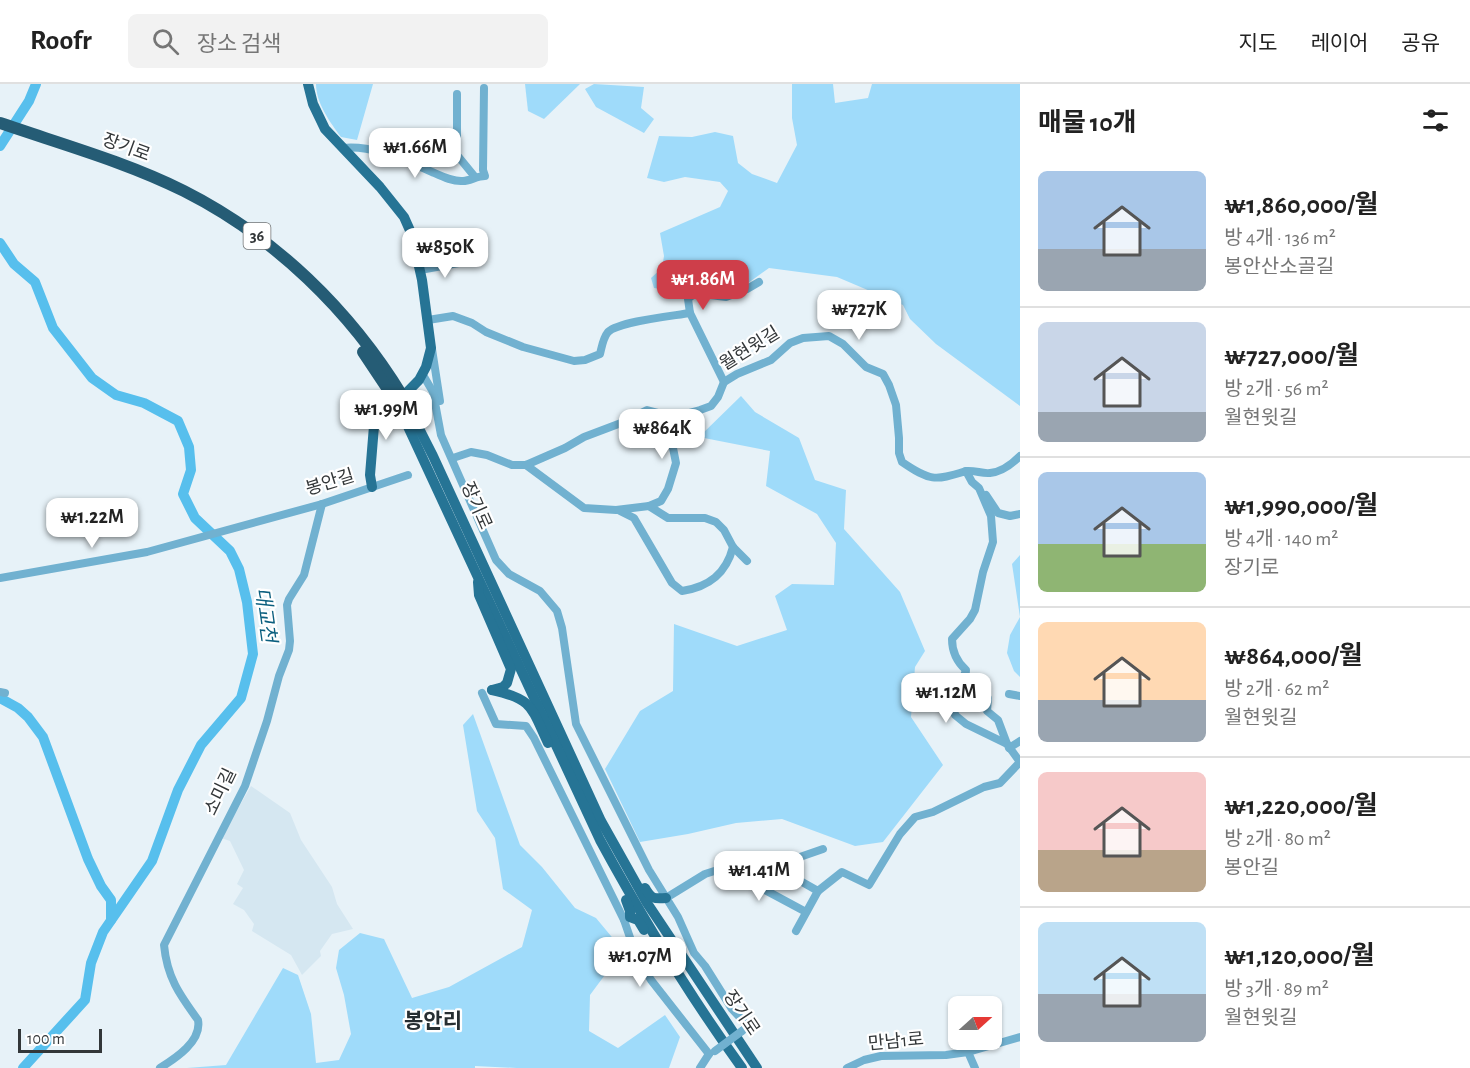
<!DOCTYPE html>
<html lang="ko">
<meta charset="utf-8">
<style>
:root{--surface:#fff;--page:#f2f2f2;--text:#222;--muted:#767676;--line:#e0e0e0;--accent:#ce3e4a}
body{margin:0;font-family:"Alegreya Sans","Noto Sans KR",sans-serif;background:var(--page);color:var(--text);height:100vh;display:flex;flex-direction:column;font-size:22px;white-space:nowrap}
*{box-sizing:border-box;margin:0}
p{font-size:20px;color:var(--muted)}
.icon{flex:none;width:33px;height:33px;fill:none;stroke:currentColor;stroke-width:2;stroke-linecap:round;stroke-linejoin:round}
.map{position:relative;flex:1;overflow:hidden}
.drawer{display:flex;flex-direction:column;background:var(--surface);width:450px}
.drawer>*{flex:none}
.needle{width:39px;rotate:69deg}
.controls{position:absolute;left:948px;top:912px;display:grid;gap:12px}
.controls a{display:grid;place-items:center;width:54px;height:54px;border-radius:9px;background:var(--surface);box-shadow:0 2px 4px #0004;font-size:30px}
.scale{position:absolute;left:18px;bottom:15px;width:84px;box-sizing:border-box;padding-left:6px;border:3px solid #333739;border-top:0;font-size:16px;line-height:21px;white-space:nowrap;color:#333739;-webkit-text-stroke:4px #fff;paint-order:stroke}
.price{position:absolute;translate:-50% -51px;padding:0 14px;border-radius:12px;background:#fff;color:#222;font-size:20px;line-height:39px;filter:drop-shadow(0 2px 3px #0008)}
.price::after{content:'';position:absolute;left:50%;top:36px;width:18px;height:14px;margin-left:-9px;background:inherit;clip-path:polygon(0 0,100% 0,50% 100%)}
.price.active{background:var(--accent);color:#fff}
ul{padding:0;list-style:none}
li{display:flex;align-items:center;gap:18px;height:150px;padding:0 18px}
li+li{border-top:2px solid var(--line)}
li span{display:grid;place-items:center;flex:none;width:168px;height:120px;border-radius:9px;color:#555}
li>.icon{margin-inline-start:auto}
span .icon{width:72px;height:72px;fill:#fffc;stroke-width:1}
li b{font-size:26px}
h2{display:flex;justify-content:space-between;align-items:center;height:72px;padding:0 18px;font-size:26px}
header{display:flex;align-items:center;gap:36px;box-sizing:border-box;height:84px;padding:0 30px;background:var(--surface);border-bottom:2px solid var(--line)}
header strong{font-size:28px}
nav{display:flex;gap:33px;margin-inline-start:auto;font-size:21px}
.search{width:420px;height:54px;background:var(--page);display:flex;align-items:center;gap:15px;box-sizing:border-box;padding:0 21px;border-radius:9px;color:var(--muted);font-size:22px}
main{display:flex;flex:1;min-height:0}
.map>svg:first-child{display:block}
</style>
<header>
<strong>Roofr</strong>
<div class="search"><svg class="icon" aria-label="search" viewBox="0 0 24 24"><circle cx="10" cy="10" r="6"/><path d="M15 15l6 6"/></svg>장소 검색</div>
<nav><a>지도</a><a>레이어</a><a>공유</a></nav>
</header>
<main>
<div class="map">
<svg width="1020" height="984" viewBox="0 0 1020 984">
<rect width="100%" height="100%" fill="#e7f2f8"/>
<polygon fill="#d5e7f1" points="251,702 290,729 301,756 332,803 337,820 353,845 332,850 320,867 321,872 302,891 291,871 252,847 254,840 244,826 233,820 243,804 237,800 244,786 230,757 221,754"/>
<g fill="#9fdbfa">
<path d="M316 0H373L357 56 341 53C330 38 316 19 316 0Z"/>
<polygon points="525,0 580,0 544,35 528,27"/>
<polygon points="594,0 644,3 641,24 654,35 644,49 596,23 585,5"/>
<polygon points="792,0 833,0 835,19 868,14 872,0 1020,0 1020,322 936,260 910,235 903,221 837,193 769,184 740,205 718,203 678,207 654,204 651,194 662,184 664,172 660,149 720,123 728,107 720,98 685,93 664,98 647,94 659,52 692,53 715,48 733,52 738,79 752,90 777,99 797,61 792,34"/>
<polygon points="741,312 755,328 799,354 815,396 846,406 844,445 900,508 925,567 915,583 911,633 943,681 883,758 855,762 782,735 736,739 688,750 640,758 605,685 640,627 673,607 674,540 737,562 787,546 775,512 792,500 834,501 836,459 817,430 766,402 770,367 699,353"/>
<polygon points="1020,471 1020,593 1014,587 1007,569 1010,551 1020,533 1012,480"/>
<polygon points="473,630 520,761 542,783 575,824 596,834 621,864 613,880 590,911 589,947 618,964 665,931 680,953 669,984 517,984 475,982 475,984 187,984 226,981 283,884 298,891 311,930 316,979 339,976 351,950 344,911 336,884 339,866 360,849 384,855 412,914 449,903 522,863 532,826 503,805 495,754 477,727 463,641"/>
</g>
<g fill="none" stroke-linecap="round" stroke-linejoin="round">
<g stroke="#57bfed" stroke-width="10">
<polyline points="0,62 29,17 36,0"/>
<polyline points="0,159 14,180 35,198 53,244 92,294 116,311 144,319 178,337 189,363 191,386 183,410 195,434 230,467 239,485 247,518 253,570 241,614 201,661 178,706 152,777 103,848 91,879 85,916 23,984"/>
<polyline points="0,614 18,624 28,633 43,653 88,775 101,802 111,816 111,836"/>
</g>
<g stroke="#71b1d0" stroke-width="8">
<polyline points="457,10 457,71 475,93"/>
<path d="M343 64C374 61 403 76 432 88 441 92 453 98 463 97 470 97 477 92 485 92L483 86 484 4"/>
<polyline points="420,186 464,178"/>
<path d="M428 236 453 232 472 239 486 248 523 263 574 277 585 276 600 270C602 262 603 254 608 248 620 237 673 232 690 229"/>
<polyline points="432,265 440,317"/>
<polyline points="423,291 433,308 441,351 496,476 509,490 540,507 557,527 562,544 576,640 649,786 678,833 694,869 705,882 732,925 748,942 742,947"/>
<polyline points="724,298 690,229 688,215 695,209 726,213 747,205 759,198"/>
<path d="M453 374 471 368 487 371 512 381H526L565 364 584 353 621 339 647 326 674 333 700 326 711 322 718 313 724 298 737 290 771 276 790 259 803 254 829 252 843 260 866 283 883 290 889 301 896 321 899 354V369L902 378C930 397 934 397 966 387L972 398 979 404 991 432 993 458 983 488 975 526 970 535 952 555C952 568 957 578 966 586L965 598 988 614 987 627 998 636 1007 660 1020 678"/>
<polyline points="526,381 584,424 616,426 649,422 668,434 705,434 716,438 724,446 733,463 747,477"/>
<path d="M966 387C975 386 982 390 990 389 1001 388 1013 379 1020 372"/>
<polyline points="986,411 998,429 1010,432 1020,430"/>
<polyline points="649,422 661,417 668,405 676,379 670,349 662,330"/>
<path d="M620 427 634 434 672 499 682 507C709 503 726 490 733 463"/>
<polyline points="0,494 147,468 322,420 408,391"/>
<polyline points="965,589 953,617 955,631 966,640 1007,660"/>
<polyline points="0,608 5,609"/>
<polyline points="482,609 496,640 526,642 534,654 624,836"/>
<polyline points="1009,610 1020,612"/>
<polyline points="1009,664 1020,657"/>
<polyline points="758,773 818,807 842,788 869,801 900,750 915,733 933,728 984,703 1000,699 1020,678"/>
<polyline points="724,784 806,828"/>
<polyline points="666,814 705,790 758,773 797,774 823,765"/>
<polyline points="629,834 624,836 636,871 651,896 709,970"/>
<polyline points="796,847 818,807"/>
<polyline points="968,968 975,984"/>
<path d="M160 984C176 974 202 957 198 936 179 910 167 893 164 861L245 702 267 637 279 592 289 566 290 557 287 521 289 515 304 491 322 420"/>
<polyline points="700,984 709,970"/>
<polyline points="847,984 864,976 881,972 946,971 968,968 1020,953"/>
</g>
<g stroke="#267495" stroke-width="10">
<polyline points="308,0 313,20 325,45 380,103 404,133 412,151 422,196 431,264 426,283 419,296 374,342 370,391 372,403"/>
<polyline points="403,313 433,372 601,737 647,819 757,984"/>
<path d="M397 319 600 756C643 835 689 911 742 984"/>
<polyline points="478,498 479,511 511,585 507,599 503,603 492,606"/>
<path d="M492 606C533 615 531 623 548 659"/>
<path d="M645 804C651 815 654 815 666 814"/>
<polyline points="626,816 630,827 630,833 638,836 644,846"/>
</g>
<g stroke="#255c75" stroke-width="12">
<path d="M0 39C61 60 126 78 184 107 275 153 350 226 403 313"/>
<polyline points="363,268 397,319"/>
</g>
<polyline stroke="#71b1d0" stroke-width="8" points="715,967 742,947"/>
</g>
<g text-anchor="middle" dominant-baseline="central" stroke-width="4.5" stroke-linejoin="round" paint-order="stroke">
<rect fill="#fff" stroke="#707374" stroke-width="1.5" x="243.5" y="139" width="27" height="26" rx="4.5"/>
<g font-size="16" font-weight="bold" fill="#333739">
<text x="257" y="152">36</text>
</g>
<g font-size="18" fill="#333739" stroke="#fff">
<text transform="translate(126 64) rotate(20)">장기로</text>
<text transform="translate(750 265) rotate(-32)">월현윗길</text>
<text transform="translate(330 399) rotate(-17)">봉안길</text>
<text transform="translate(476 422) rotate(66)">장기로</text>
<text transform="translate(221 708) rotate(-64)">소미길</text>
<text transform="translate(741 929) rotate(56)">장기로</text>
<text transform="translate(896 958) rotate(-5)">만남1로</text>
</g>
<g font-size="20" font-style="italic" fill="#0b5f7f" stroke="#fff">
<text transform="translate(265 531) rotate(82)">대교천</text>
</g>
<g font-size="21" font-weight="bold" fill="#262e32" stroke="#fff">
<text x="433" y="937">봉안리</text>
</g>
</g>
</svg>
<div class="controls">
<a><svg class="needle" viewBox="-14 -14 28 28"><path d="M0-13l5 13h-10z" fill="#e53935"/><path d="M0 13l5-13h-10z" fill="#767676"/></svg></a>
</div>
<div class="scale">100 m</div>
<b class="price" style="left:415px;top:95px">₩1.66M</b>
<b class="price" style="left:445px;top:195px">₩850K</b>
<b class="price active" style="left:703px;top:227px">₩1.86M</b>
<b class="price" style="left:859px;top:257px">₩727K</b>
<b class="price" style="left:386px;top:357px">₩1.99M</b>
<b class="price" style="left:662px;top:376px">₩864K</b>
<b class="price" style="left:92px;top:465px">₩1.22M</b>
<b class="price" style="left:946px;top:640px">₩1.12M</b>
<b class="price" style="left:759px;top:818px">₩1.41M</b>
<b class="price" style="left:640px;top:904px">₩1.07M</b>
</div>
<section class="drawer">
<h2>매물 10개<svg class="icon" aria-label="filters" viewBox="0 0 24 24"><path d="M4 7h16M4 17h16"/><circle cx="9" cy="7" r="2"/><circle cx="15" cy="17" r="2"/></svg></h2>
<ul>
<li><span style="background:linear-gradient(#a9c7e8 65%,#9aa5b1 0)"><svg class="icon" aria-label="home" viewBox="0 0 24 24"><path d="M3 11l9-7 9 7M6 9v11h12V9"/></svg></span><div><b>₩1,860,000/월</b><p>방 4개 · 136 m²</p><p>봉안산소골길</p></div></li>
<li><span style="background:linear-gradient(#c9d6e8 75%,#9aa5b1 0)"><svg class="icon" aria-label="home" viewBox="0 0 24 24"><path d="M3 11l9-7 9 7M6 9v11h12V9"/></svg></span><div><b>₩727,000/월</b><p>방 2개 · 56 m²</p><p>월현윗길</p></div></li>
<li><span style="background:linear-gradient(#a9c7e8 60%,#8fb573 0)"><svg class="icon" aria-label="home" viewBox="0 0 24 24"><path d="M3 11l9-7 9 7M6 9v11h12V9"/></svg></span><div><b>₩1,990,000/월</b><p>방 4개 · 140 m²</p><p>장기로</p></div></li>
<li><span style="background:linear-gradient(#ffd9b3 65%,#9aa5b1 0)"><svg class="icon" aria-label="home" viewBox="0 0 24 24"><path d="M3 11l9-7 9 7M6 9v11h12V9"/></svg></span><div><b>₩864,000/월</b><p>방 2개 · 62 m²</p><p>월현윗길</p></div></li>
<li><span style="background:linear-gradient(#f6c9c9 65%,#b9a48a 0)"><svg class="icon" aria-label="home" viewBox="0 0 24 24"><path d="M3 11l9-7 9 7M6 9v11h12V9"/></svg></span><div><b>₩1,220,000/월</b><p>방 2개 · 80 m²</p><p>봉안길</p></div></li>
<li><span style="background:linear-gradient(#bfe0f5 60%,#9aa5b1 0)"><svg class="icon" aria-label="home" viewBox="0 0 24 24"><path d="M3 11l9-7 9 7M6 9v11h12V9"/></svg></span><div><b>₩1,120,000/월</b><p>방 3개 · 89 m²</p><p>월현윗길</p></div></li>
</ul>
</section>
</main>
